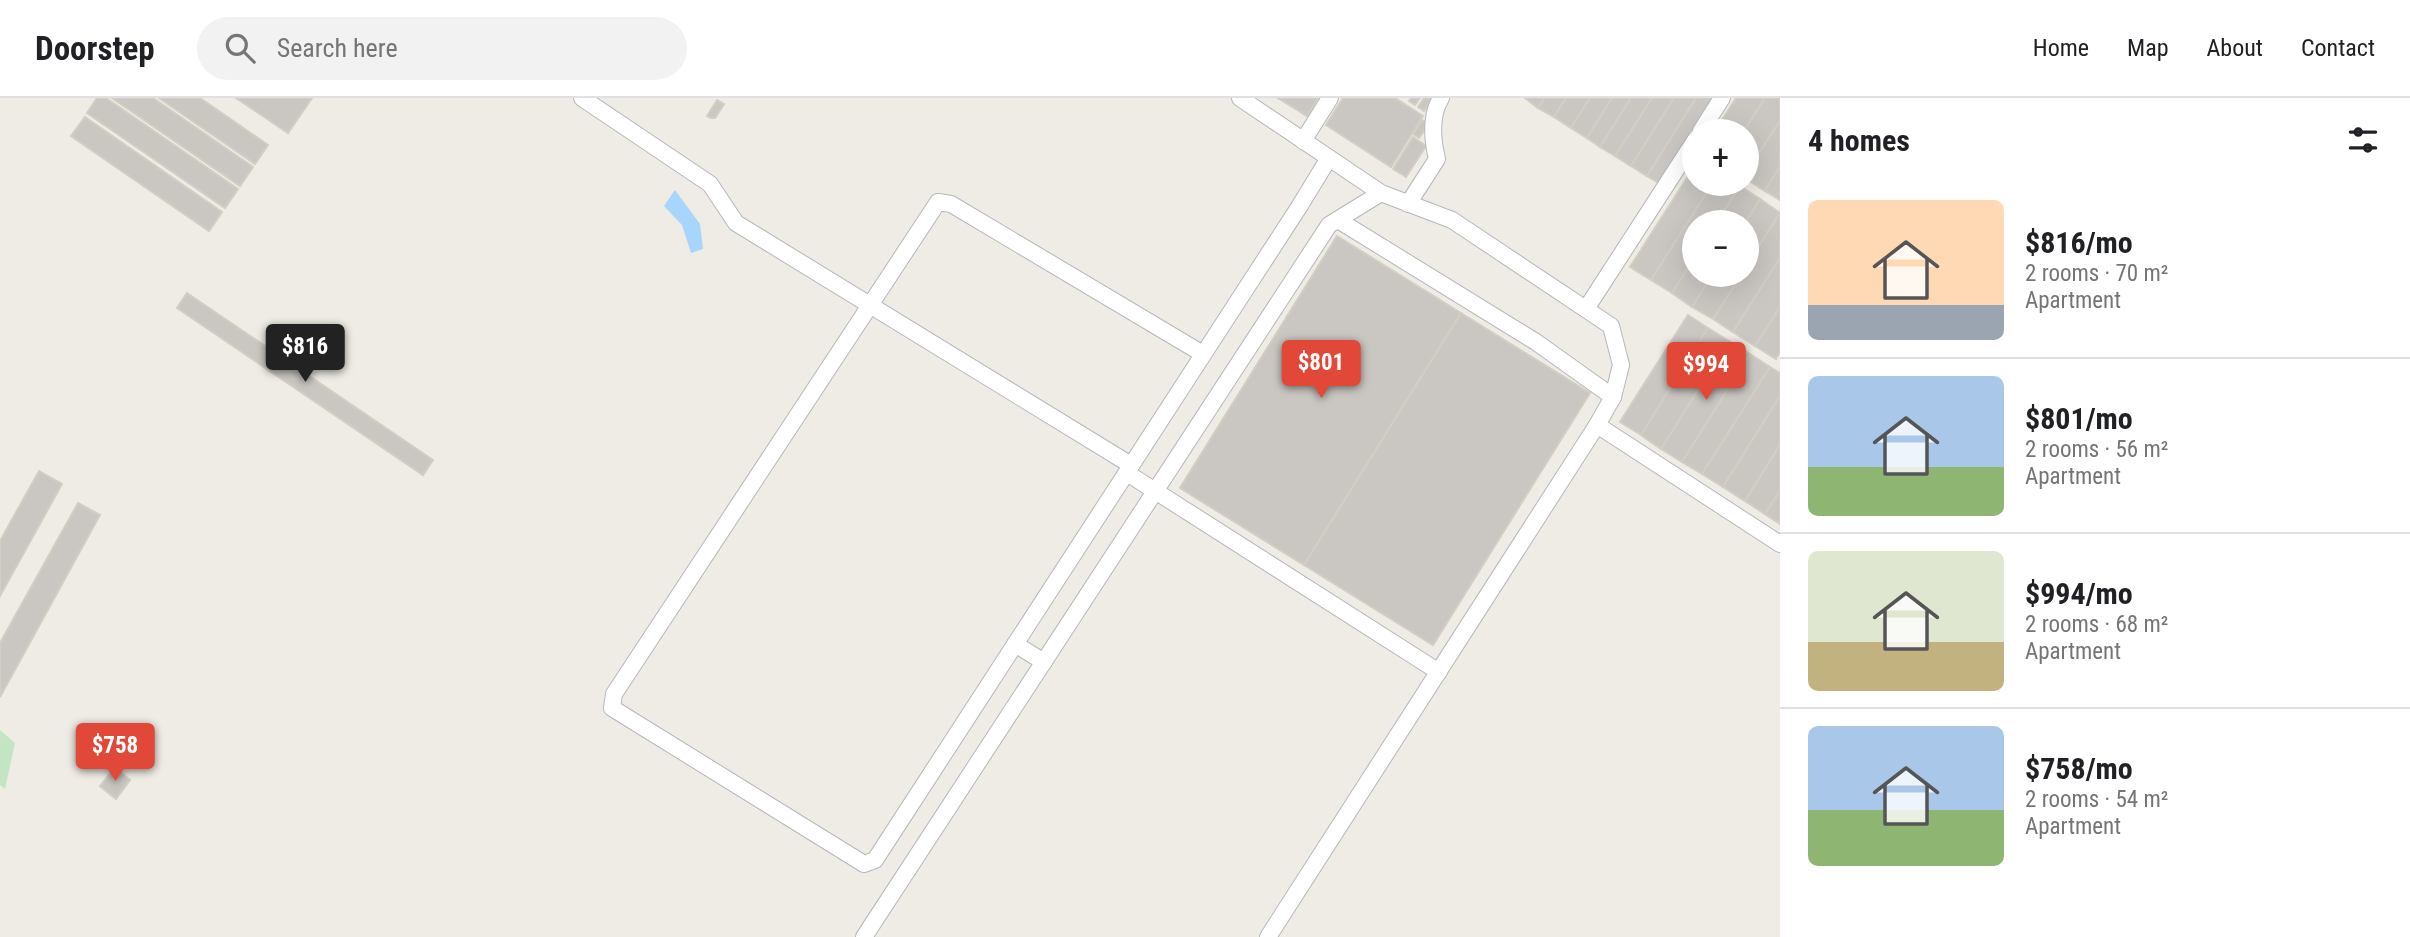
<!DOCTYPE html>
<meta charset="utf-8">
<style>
:root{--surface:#fff;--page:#f2f2f2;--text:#202124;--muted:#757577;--line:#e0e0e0;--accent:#e24837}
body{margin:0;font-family:"Roboto Condensed",sans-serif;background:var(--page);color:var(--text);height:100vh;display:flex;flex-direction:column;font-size:26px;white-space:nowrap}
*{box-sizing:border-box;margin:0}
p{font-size:23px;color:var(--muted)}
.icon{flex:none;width:38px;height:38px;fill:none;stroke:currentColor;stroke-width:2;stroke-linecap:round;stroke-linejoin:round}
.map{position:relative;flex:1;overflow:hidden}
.details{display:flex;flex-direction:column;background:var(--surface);width:630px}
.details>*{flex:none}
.controls{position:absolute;left:1682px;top:21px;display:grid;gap:14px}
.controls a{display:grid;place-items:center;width:77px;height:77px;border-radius:50%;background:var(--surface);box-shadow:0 7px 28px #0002;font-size:35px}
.price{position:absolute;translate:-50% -60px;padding:0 16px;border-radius:7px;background:var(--accent);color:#fff;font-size:23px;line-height:46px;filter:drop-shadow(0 2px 4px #0008)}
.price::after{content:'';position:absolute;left:50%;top:42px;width:21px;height:16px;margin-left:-10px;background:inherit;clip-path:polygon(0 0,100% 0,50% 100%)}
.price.active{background:#222;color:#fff}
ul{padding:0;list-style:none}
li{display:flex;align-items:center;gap:21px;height:175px;padding:0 28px}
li+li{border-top:2px solid var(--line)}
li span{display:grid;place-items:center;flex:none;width:196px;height:140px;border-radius:10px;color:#555}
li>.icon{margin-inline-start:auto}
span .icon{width:84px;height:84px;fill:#fffc;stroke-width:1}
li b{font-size:30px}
h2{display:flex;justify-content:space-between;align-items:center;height:84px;padding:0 28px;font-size:30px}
header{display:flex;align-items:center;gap:42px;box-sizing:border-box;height:98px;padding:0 35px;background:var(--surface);border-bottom:2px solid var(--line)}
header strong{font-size:33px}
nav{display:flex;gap:38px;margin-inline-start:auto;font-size:24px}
.search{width:490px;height:63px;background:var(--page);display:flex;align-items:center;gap:18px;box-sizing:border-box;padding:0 24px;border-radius:38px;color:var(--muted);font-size:26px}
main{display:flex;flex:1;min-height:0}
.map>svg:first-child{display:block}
</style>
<header>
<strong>Doorstep</strong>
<div class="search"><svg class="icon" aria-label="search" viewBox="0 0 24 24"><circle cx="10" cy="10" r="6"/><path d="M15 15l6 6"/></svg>Search here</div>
<nav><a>Home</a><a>Map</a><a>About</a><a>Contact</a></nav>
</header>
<main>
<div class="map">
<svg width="1780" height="839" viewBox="0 0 1780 839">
<rect width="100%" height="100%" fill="#eeece4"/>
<polygon fill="#c2e5c3" points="0,632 15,645 5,691 0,687"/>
<polygon fill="#a7d5fb" points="675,92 700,126 703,151 691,155 682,127 664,108"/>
<g fill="#cac7c2" stroke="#d3cec3" stroke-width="2">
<polygon points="97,0 106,0 238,91 225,110 87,15"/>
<polygon points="112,0 153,0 253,69 240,88"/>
<polygon points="159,0 200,0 268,47 255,66"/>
<polygon points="236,0 312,0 288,35"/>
<polygon points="1278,0 1318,0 1307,18"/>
<polygon points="1343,0 1395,0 1423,18 1391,69 1326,27"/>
<polygon points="1411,0 1420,0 1415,7 1409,3"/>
<polygon points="1424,0 1432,1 1424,13 1418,9"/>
<polygon points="1525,0 1545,0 1538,10"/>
<polygon points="1545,0 1566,0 1554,19 1538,10"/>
<polygon points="1566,0 1590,0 1571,30 1554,19"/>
<polygon points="1590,0 1612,0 1587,40 1571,30"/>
<polygon points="1612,0 1631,0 1600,49 1587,40"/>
<polygon points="1631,0 1652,0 1615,58 1600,49"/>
<polygon points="1652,0 1674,0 1631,68 1615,58"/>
<polygon points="1674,0 1696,0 1647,78 1631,68"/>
<polygon points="1696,0 1717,0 1662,87 1647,78"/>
<polygon points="1736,0 1765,0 1744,33 1715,33"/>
<polygon points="1765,0 1780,0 1780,23 1746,75 1744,33"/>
<polygon points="717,2 724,6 715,20 711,20 707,18"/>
<polygon points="85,19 222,114 209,133 71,38"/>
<polygon points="1422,22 1429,26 1419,40 1413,36"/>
<polygon points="1780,23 1780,68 1765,93 1746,81 1746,75"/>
<polygon points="1413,39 1426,48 1406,79 1393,71"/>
<polygon points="1780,68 1780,102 1765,93"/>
<polygon points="1694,69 1694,86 1712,86 1651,182 1630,169"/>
<polygon points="1712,86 1740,88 1717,124 1694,124 1694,161 1672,195 1651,182"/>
<polygon points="1740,88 1760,101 1746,124 1717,124"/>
<polygon points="1760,101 1780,115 1746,168 1746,124"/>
<polygon points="1780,115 1780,160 1733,234 1713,221 1741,177 1746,177 1746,168"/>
<polygon points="1337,138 1461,215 1304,467 1180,390"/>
<polygon points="1780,160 1780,209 1755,248 1733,234"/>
<polygon points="1694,161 1694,177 1712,177 1692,209 1672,195"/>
<polygon points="1712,177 1741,177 1713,221 1692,209"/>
<polygon points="187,195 433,362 423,377 177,210"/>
<polygon points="1780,209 1780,254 1776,261 1755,248"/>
<polygon points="1461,215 1590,295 1433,547 1304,467"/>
<polygon points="1688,217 1708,230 1641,337 1620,324"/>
<polygon points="1708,230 1729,243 1661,351 1641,337"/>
<polygon points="1729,243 1750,256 1682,364 1661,351"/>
<polygon points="1750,256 1770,269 1702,376 1682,364"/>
<polygon points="1770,269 1780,275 1780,298 1723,389 1702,376"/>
<polygon points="1780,298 1780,347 1745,403 1723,389"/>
<polygon points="1780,347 1780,393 1765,416 1745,403"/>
<polygon points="39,373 62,386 0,498 0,443"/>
<polygon points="1780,393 1780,426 1765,416"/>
<polygon points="78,405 100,417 0,599 0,545"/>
<polygon points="115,670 130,682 116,701 100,688"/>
</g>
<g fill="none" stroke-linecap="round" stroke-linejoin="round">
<g stroke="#b5b7bb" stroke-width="18">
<g id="minor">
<polyline points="582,0 710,86 736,125 1131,367"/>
<polyline points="1240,0 1381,95 1452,122 1611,228 1621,267 1613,299 1597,327 1780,446"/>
<polyline points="1701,33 1722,0"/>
<polyline points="1303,43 1330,0"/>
<path d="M1408 106 1437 61C1432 40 1430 18 1441 0"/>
<polyline points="1338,122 1536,244 1613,299"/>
<polyline points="1586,211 1694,44"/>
<polyline points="1203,256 951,106 938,104 614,596 612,610 864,766 875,762 1299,109 1329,60"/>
<polyline points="1127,375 1439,574"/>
<polyline points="1015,546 1044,564"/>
<polyline points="864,839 1329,127 1381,95"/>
<polyline points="1268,839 1597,327"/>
</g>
</g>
<use href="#minor" stroke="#fff" stroke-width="16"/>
</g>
</svg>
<div class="controls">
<a>+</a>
<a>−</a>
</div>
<b class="price active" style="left:305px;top:286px">$816</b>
<b class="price" style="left:1321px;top:302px">$801</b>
<b class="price" style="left:1706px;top:304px">$994</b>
<b class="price" style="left:115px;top:685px">$758</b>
</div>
<section class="details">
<h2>4 homes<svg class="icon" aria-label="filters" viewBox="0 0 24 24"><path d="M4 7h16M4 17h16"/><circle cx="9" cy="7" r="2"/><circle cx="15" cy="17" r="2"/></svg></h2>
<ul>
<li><span style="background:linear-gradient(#ffd9b3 75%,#9aa5b1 0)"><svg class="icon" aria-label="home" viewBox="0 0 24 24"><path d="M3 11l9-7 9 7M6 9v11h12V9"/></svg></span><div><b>$816/mo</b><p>2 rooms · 70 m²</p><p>Apartment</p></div></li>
<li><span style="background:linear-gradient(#a9c7e8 65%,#8fb573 0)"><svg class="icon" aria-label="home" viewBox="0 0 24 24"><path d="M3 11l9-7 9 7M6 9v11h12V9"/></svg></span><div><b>$801/mo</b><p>2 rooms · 56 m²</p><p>Apartment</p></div></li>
<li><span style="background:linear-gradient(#dfe7d0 65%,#c2b280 0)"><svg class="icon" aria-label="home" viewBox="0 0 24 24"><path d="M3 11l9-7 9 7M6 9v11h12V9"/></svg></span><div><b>$994/mo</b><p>2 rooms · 68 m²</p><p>Apartment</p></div></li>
<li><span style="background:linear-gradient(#a9c7e8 60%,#8fb573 0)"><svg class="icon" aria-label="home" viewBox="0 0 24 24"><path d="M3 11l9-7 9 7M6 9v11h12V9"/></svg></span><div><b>$758/mo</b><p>2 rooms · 54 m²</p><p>Apartment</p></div></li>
</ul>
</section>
</main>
